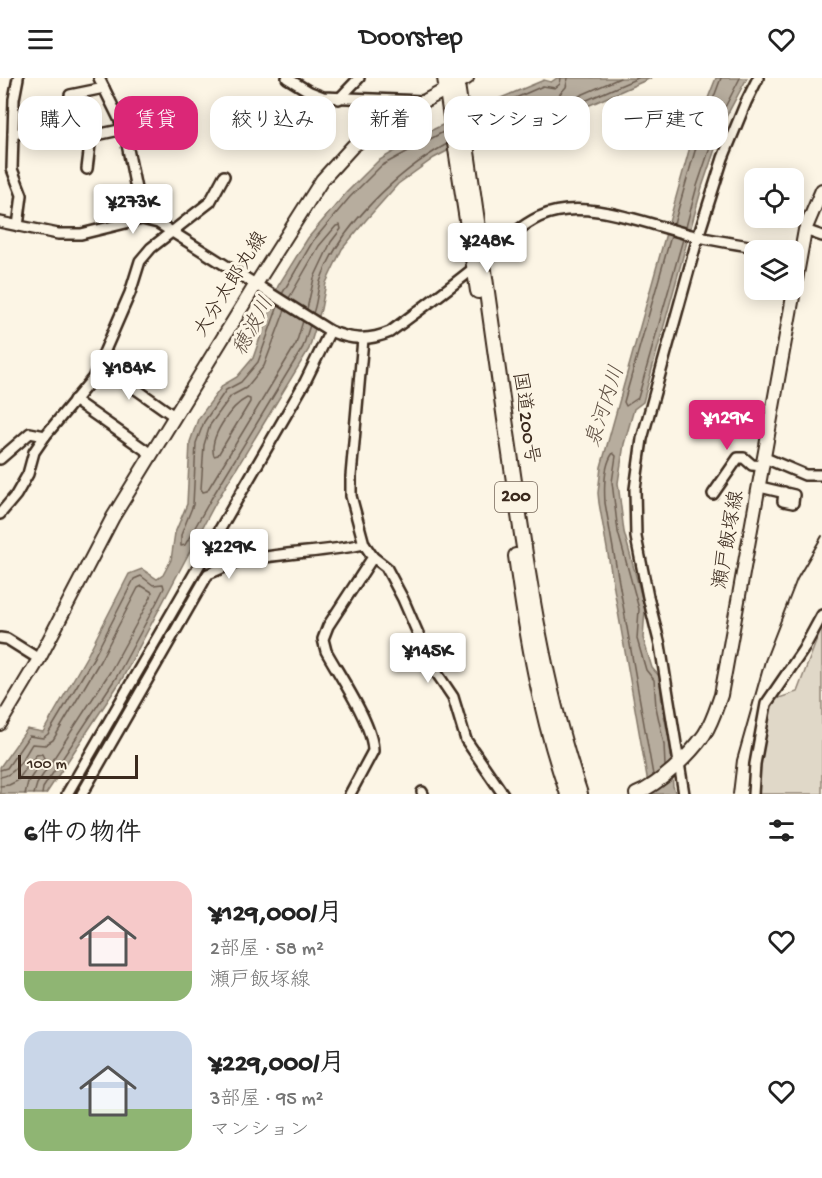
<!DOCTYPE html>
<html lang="ja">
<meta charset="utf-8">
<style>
:root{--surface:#fff;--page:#f2f2f2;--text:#222;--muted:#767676;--accent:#db2777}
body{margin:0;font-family:"Gochi Hand","Klee One",sans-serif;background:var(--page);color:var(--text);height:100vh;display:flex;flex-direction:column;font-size:22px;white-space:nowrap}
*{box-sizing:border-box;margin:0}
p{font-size:20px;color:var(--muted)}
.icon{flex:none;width:33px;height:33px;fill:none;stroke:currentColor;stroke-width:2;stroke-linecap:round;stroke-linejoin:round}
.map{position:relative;height:716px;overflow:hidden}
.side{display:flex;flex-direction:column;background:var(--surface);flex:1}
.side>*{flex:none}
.banner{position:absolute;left:18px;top:18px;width:786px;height:54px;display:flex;gap:12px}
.tools{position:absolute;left:744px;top:90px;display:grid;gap:12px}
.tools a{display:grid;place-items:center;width:60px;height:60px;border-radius:12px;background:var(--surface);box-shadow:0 3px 15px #0003;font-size:30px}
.scale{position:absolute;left:18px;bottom:15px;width:120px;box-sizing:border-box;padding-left:6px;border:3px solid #3b2a1e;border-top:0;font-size:16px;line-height:21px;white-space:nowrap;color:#3b2a1e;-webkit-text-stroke:4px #fcf5e5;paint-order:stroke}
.price{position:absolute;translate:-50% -51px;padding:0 14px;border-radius:6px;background:#fff;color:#222;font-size:20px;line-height:39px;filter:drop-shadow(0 2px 3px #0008)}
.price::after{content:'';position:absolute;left:50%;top:36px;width:18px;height:14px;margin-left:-9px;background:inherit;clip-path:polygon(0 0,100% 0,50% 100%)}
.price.current{background:var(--accent);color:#fff}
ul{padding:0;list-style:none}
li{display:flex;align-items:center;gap:18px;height:150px;padding:0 24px}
li span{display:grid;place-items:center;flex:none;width:168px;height:120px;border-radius:18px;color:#555}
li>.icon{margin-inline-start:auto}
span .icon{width:72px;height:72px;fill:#fffc;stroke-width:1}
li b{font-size:26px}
h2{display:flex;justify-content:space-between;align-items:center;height:72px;padding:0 24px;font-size:26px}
.pill{padding:0 21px;border-radius:18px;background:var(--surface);box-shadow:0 3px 15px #0003;font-size:21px;line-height:54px}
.pill.current{background:var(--accent);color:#fff}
header{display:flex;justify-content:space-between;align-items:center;height:78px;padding:0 24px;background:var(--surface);font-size:27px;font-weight:600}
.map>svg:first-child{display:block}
</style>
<header><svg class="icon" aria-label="menu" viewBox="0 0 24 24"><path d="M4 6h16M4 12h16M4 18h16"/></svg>Doorstep<svg class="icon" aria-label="heart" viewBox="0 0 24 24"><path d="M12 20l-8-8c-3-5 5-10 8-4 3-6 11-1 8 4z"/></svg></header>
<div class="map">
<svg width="822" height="716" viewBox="0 0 822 716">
<rect width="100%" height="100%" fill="#fcf5e5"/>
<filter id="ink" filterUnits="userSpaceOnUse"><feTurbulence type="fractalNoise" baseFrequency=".0167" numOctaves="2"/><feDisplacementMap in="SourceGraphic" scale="12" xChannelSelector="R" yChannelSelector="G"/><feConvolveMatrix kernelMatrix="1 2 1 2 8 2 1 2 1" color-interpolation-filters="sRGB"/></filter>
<g filter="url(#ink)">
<polygon fill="#e0d8c8" stroke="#8e8173" stroke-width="1.5" points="822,548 822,716 757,716 756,693 770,623 797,614"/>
<g fill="#b7ad9e" stroke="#85796b" stroke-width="1.5">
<polygon points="557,0 651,0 574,34 544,34 517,38 490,50 434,80 398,106 366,142 342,171 326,205 321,231 309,271 216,424 122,601 46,716 0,716 0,689 27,651 43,654 88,576 129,496 142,491 157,501 163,497 171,482 175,455 187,426 190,364 198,341 223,307 237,299 253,280 278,208 308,160 346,115 378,83 420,58 479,29 544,2 551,4"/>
<polygon points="716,0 747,0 726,39 702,109 643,324 634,331 624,366 618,405 624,454 645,531 643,560 652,590 660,599 662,628 670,665 673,708 676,716 647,716 647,699 599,425 598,415 601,389 693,58"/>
</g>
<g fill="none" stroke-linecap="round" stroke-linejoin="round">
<g stroke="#6d5e51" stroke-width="1.5">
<polyline points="568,0 566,9 559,17 560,21 572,21 620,0"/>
<polyline points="470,40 543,8 555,10 560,6 561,0"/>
<polyline points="472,53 515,32 543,28 573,28 638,0"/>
<polyline points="674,146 699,59 721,0"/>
<polyline points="686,149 697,108 721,37 740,0"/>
<polyline points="671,158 624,324 626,328 638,320 683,161"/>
<polyline points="282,216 313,163 350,119 381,88 445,53"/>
<polyline points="289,220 319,168 336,148 340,147 341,151 331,164 314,200 307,231"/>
<polyline points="278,228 258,284 241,304 226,312 204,344 196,365 193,427 181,457 181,468 185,467 211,421 303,269 310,247"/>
<polyline points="285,232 264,288 246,310 231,318 210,347 204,367 201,411 203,414 207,413 296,266 303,243"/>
<path d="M313 235C317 225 317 214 320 204 338 150 398 93 447 66"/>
<path d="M247 320 250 321V324L218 377 214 378C208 360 231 328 247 320Z"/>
<polyline points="0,692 7,690 29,658 43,660 48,656 94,579 134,501 141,498 153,507 163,506 164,510 158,522 117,598 43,710 42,716"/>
<path d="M653 697 605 425C604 410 604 387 613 375L616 378 612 404 618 454 639 531 637 561 646 592 654 602 656 629 664 666 665 688"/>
<path d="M0 699C16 698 24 678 32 666L45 667 53 662 100 583 138 510 142 508 152 514 151 519 110 594 37 706 34 716"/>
<polyline points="0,708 9,707 17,703 36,677 42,676 44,680 28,704 25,716"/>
</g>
<g stroke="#3b2a1e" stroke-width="14">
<g id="minor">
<polyline points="18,0 14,21 12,91 22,117 18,148"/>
<polyline points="99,0 124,51 142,141"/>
<polyline points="287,0 310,14 323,19 423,23"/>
<polyline points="70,17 104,10"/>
<polyline points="339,21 359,0"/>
<polyline points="13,55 92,58 124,51"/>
<polyline points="87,91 91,58"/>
<path d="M0 144 58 156H81L142 141 158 145 330 253C351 262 369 263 390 254 418 233 447 212 474 190 495 173 514 151 539 139 585 118 648 147 695 158 721 164 749 168 776 172"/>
<polyline points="805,152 822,158"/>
<polyline points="363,261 351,398 351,418 364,466 373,479 386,489 403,521 432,588 453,619 466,662 503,716"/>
<polyline points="99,285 174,338"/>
<polyline points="74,322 151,376"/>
<polyline points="765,380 805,397 822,397"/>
<polyline points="0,381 30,355 45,358"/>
<polyline points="760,409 794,417 793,425 783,423 784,414"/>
<polyline points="713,416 738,380 744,380 752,387 763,388"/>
<polyline points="0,436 16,417 28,396 34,374 45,358 93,300 130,215 140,183 151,170 210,124 224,98"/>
<polyline points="0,560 7,561 39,581"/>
<polyline points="422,714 423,716"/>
<polyline points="67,716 305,304 330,253"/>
<path d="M82 716 208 496C218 492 228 487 239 484 280 474 323 475 364 466"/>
<path d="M350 716 373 673C373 646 339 597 326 573L323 561 328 548 373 479"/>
<polyline points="684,716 660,567 648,519 636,459 635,411 642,361 698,159 723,80 746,24 758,0"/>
<polyline points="753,716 755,686 766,626 803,572 822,537"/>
</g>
</g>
<g stroke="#3b2a1e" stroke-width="16">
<g id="major">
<polyline points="0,646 39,581 113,439 256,206 322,102 353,68 388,43 467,0"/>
<path d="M636 716C660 706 689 678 704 657 712 645 716 631 721 617L805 152 822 112"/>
</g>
</g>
<g stroke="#3b2a1e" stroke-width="18">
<g id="highway">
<polyline points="445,0 478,213"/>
<path d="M456 0C475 123 491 246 509 369 526 486 542 604 580 716"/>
<path d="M516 478C527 558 541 640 568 716"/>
</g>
</g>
<use href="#minor" stroke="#fcf5e5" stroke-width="9"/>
<use href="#major" stroke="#fcf5e5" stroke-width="12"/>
<use href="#highway" stroke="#fcf5e5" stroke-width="14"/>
<polyline stroke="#3b2a1e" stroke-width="2" points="733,716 737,682 765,583 797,501 822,458"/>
</g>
</g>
<g text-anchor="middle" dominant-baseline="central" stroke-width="6" stroke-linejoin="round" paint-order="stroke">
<rect fill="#fcf5e5" stroke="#75675a" stroke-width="1.5" x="495" y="404" width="42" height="30" rx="4.5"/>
<g font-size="18" font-weight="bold" fill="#3b2a1e">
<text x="516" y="419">200</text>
</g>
<g font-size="20" fill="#3b2a1e" stroke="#fcf5e5">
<text transform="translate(232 207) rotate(-58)">大分太郎丸線</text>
<text transform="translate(524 340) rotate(82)">国道200号</text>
<text transform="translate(730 462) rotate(-80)">瀬戸飯塚線</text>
</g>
<g font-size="21" font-style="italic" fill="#605144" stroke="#fcf5e5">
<text transform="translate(255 249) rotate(-62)">穂波川</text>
<text transform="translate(607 329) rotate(-72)">泉河内川</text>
</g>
</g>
</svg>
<div class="tools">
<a><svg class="icon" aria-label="locate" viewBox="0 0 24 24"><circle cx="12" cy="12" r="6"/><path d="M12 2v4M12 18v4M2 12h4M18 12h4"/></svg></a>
<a><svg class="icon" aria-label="layers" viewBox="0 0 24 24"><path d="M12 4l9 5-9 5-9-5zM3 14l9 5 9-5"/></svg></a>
</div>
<div class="scale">100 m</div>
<b class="price" style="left:133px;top:157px">¥273K</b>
<b class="price" style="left:487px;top:196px">¥248K</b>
<b class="price" style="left:129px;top:323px">¥184K</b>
<b class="price current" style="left:727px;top:373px">¥129K</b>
<b class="price" style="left:229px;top:502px">¥229K</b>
<b class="price" style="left:428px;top:606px">¥145K</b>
<div class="banner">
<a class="pill">購入</a>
<a class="pill current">賃貸</a>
<a class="pill">絞り込み</a>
<a class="pill">新着</a>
<a class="pill">マンション</a>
<a class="pill">一戸建て</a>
</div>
</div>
<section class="side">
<h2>6件の物件<svg class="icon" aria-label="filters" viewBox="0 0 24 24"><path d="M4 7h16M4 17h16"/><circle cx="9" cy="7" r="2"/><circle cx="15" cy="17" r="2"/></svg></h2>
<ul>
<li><span style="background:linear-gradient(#f6c9c9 75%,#8fb573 0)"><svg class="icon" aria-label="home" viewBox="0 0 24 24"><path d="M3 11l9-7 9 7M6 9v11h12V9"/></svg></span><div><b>¥129,000/月</b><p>2部屋 · 58 m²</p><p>瀬戸飯塚線</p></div><svg class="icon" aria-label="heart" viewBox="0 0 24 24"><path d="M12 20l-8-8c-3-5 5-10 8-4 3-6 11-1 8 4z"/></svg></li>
<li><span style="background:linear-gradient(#c9d6e8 65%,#8fb573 0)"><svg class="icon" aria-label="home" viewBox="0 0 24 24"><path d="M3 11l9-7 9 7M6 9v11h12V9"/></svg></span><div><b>¥229,000/月</b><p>3部屋 · 95 m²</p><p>マンション</p></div><svg class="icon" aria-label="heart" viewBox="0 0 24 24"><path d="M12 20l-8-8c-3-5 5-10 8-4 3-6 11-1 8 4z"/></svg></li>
</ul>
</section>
